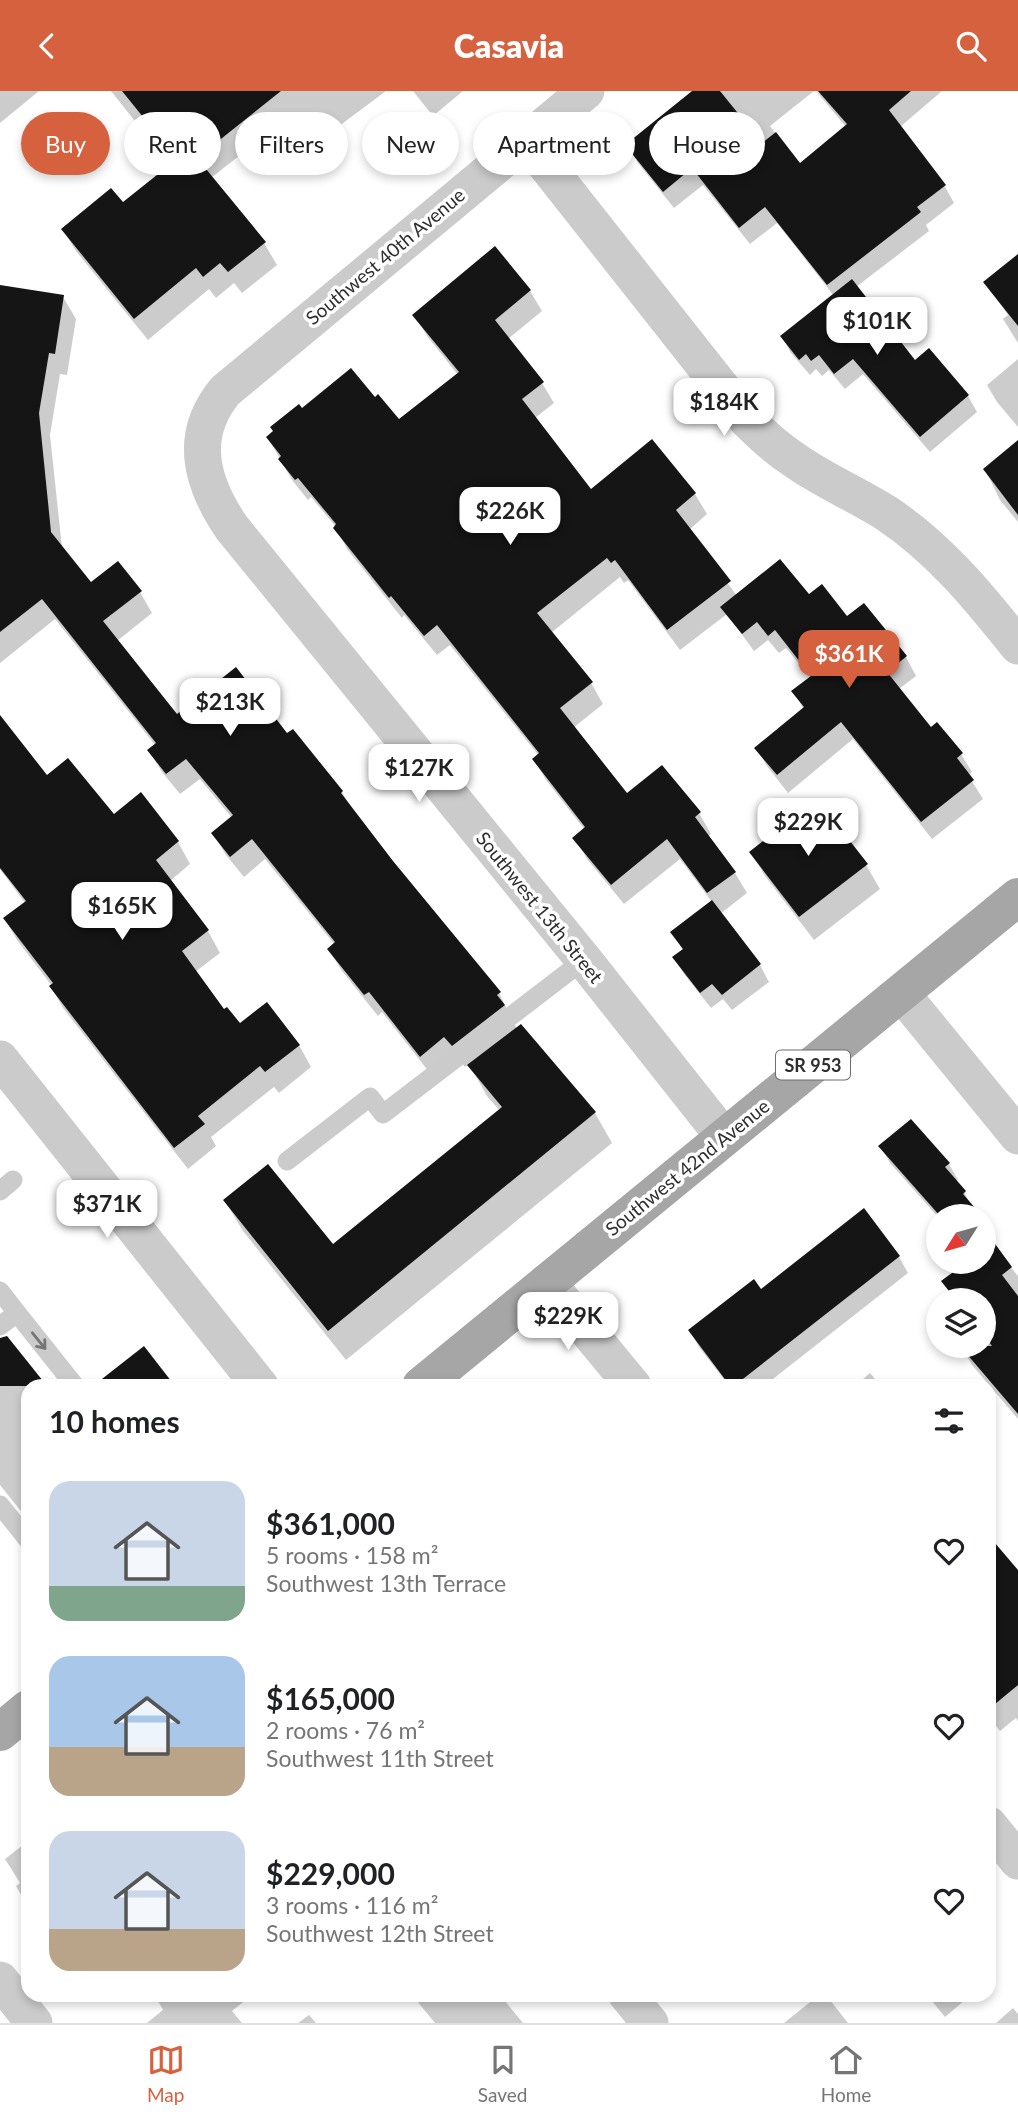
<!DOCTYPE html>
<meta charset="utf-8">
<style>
:root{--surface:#fff;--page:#f6f6f6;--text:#202124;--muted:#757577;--line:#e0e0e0;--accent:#d6613f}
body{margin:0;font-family:Lato,sans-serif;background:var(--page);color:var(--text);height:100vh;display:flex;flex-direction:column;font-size:26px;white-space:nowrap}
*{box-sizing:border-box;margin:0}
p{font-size:23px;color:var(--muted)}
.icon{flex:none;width:38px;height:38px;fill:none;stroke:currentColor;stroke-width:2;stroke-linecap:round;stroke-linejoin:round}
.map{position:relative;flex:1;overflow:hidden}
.panel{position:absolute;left:21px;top:1288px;width:975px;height:623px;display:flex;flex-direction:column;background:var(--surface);border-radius:21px;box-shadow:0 4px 10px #0003}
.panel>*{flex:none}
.top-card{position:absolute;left:21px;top:21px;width:976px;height:63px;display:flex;gap:14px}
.needle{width:46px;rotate:233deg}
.buttons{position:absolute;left:926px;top:1113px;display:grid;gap:14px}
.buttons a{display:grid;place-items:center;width:70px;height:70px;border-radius:50%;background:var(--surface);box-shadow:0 4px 10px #0003;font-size:35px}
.price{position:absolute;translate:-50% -60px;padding:0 16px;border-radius:14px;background:#fff;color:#222;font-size:23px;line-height:46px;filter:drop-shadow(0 2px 4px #0008)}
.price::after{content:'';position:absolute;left:50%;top:42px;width:21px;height:16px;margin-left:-10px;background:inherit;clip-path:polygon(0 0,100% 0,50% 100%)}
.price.selected{background:var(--accent);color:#fff}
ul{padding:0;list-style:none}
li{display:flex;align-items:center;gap:21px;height:175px;padding:0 28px}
li span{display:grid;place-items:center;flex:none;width:196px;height:140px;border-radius:21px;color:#555}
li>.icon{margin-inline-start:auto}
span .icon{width:84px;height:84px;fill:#fffc;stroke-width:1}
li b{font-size:30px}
h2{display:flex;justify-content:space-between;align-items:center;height:84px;padding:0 28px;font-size:30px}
.chip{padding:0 24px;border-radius:32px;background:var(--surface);box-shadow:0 4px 10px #0003;font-size:24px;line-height:63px}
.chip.selected{background:var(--accent);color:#fff}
header{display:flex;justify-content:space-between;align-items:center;height:91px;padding:0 28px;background:var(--accent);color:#fff;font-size:32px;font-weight:800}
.menu{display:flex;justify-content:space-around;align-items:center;height:98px;border-top:2px solid var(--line);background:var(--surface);font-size:19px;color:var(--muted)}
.menu a{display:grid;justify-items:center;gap:4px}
.menu .selected{color:var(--accent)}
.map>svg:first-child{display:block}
</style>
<header><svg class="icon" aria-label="back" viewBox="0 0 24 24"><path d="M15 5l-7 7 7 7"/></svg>Casavia<svg class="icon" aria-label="search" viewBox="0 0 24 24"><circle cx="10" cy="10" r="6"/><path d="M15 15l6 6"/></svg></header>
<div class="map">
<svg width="1018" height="1932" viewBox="0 0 1018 1932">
<rect width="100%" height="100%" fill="#fff"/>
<g fill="#0003">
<polygon points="0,0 39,0 0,32"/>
<polygon points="111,0 386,0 315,53 292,23 211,87 264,152 277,174 242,202 234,192 216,207 209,198 148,249 76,160 63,139 122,114 176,71 143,29 138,34"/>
<polygon points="413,0 463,0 433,25"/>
<polygon points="695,0 719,2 721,0 814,0 770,35 799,74 846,36 816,0 942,0 900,36 944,94 954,112 926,134 929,140 856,196 915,271 968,305 977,321 930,361 863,283 845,298 829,279 822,285 816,278 810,284 791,262 782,246 834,205 777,132 750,153 703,94 674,117 638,72 627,54"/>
<polygon points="1018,165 1018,252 1003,228 1008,224 985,191"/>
<polygon points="0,195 63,206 76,228 67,284 60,283 50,344 62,457 91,494 140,501 152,522 117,550 176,625 287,645 342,701 354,722 499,902 517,938 595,1022 612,1052 346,1269 243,1140 225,1110 333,1156 500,1020 487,1005 469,973 465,976 458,967 433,986 382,921 378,925 342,880 329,859 335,854 265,768 244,786 226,764 213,743 232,727 200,688 180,703 162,681 149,660 156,655 55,528 0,572"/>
<polygon points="530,200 542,220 508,248 542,292 554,312 535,327 590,401 695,403 707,423 689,439 737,505 809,506 847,528 864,514 906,566 916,585 899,598 931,638 961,663 972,681 968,684 983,708 932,748 853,648 788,702 767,675 756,657 804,619 794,601 811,587 786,557 779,562 768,549 754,560 727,523 680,559 628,489 624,492 620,486 551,542 591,592 603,613 573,637 627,705 699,722 711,743 707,746 735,782 747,802 720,823 760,874 769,891 732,919 723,908 711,917 684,883 675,866 683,860 673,842 712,811 680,768 624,813 587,768 575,747 585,739 546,689 534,668 539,665 450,554 437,564 404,524 402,527 347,458 336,436 311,406 308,409 292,389 268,347 302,320 375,308 399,331 458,284 427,245 415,225"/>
<polygon points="1018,268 1018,336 997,311 987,294"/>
<polygon points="1018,351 1018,431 1000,409 985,378"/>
<polygon points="0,627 47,686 114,726 141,704 178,751 190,773 170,790 208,840 220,862 195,881 223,921 240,935 299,954 311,976 279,1002 274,996 211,1046 216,1055 188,1078 63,917 51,896 52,895 17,849 5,828 25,812 0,778"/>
<polygon points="751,761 866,774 880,798 814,849 765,785"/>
<polygon points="911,1030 949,1073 958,1089 956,1091 964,1101 977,1125 938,1126 890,1072 881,1056"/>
<polygon points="992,1153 1018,1185 1018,1328 972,1274 961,1255 984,1255 984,1209 954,1209 944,1191 969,1171 984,1171 984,1160"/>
<polygon points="899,1166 908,1182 764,1295 729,1295 699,1256 690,1240 761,1200"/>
<polygon points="0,1266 45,1295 28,1295 28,1429 0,1394"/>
<polygon points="870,1282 881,1295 855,1295"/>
<polygon points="989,1447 1018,1481 1018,1630 1016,1627 1000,1640 989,1626"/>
<polygon points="28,1750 28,1816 16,1795 20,1792 5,1768"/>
<polygon points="160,1904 252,1904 232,1920 242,1932 147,1932 163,1919 158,1910 162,1906"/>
<polygon points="412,1904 500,1904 523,1932 435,1932"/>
<polygon points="819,1904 826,1904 848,1932 784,1932"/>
<polygon points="927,1904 971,1904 945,1926"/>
<polygon points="1013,1917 1018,1923 1018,1932 996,1932"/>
<polygon points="309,1924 316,1932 298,1932"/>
</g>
<g fill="#151515">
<polygon points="122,0 281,0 197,67 266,151 228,181 220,172 203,186 196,177 134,228 61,138 111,97 123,111 177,68"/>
<polygon points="692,0 720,0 762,52 776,41 800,72 847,33 818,0 911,0 889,19 946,94 917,116 921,121 827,194 765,116 739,137 692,77 663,101 625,54"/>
<polygon points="495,155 531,199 495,229 544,291 522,308 591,398 652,348 696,402 676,419 731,490 667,539 615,469 611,472 607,467 537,522 593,591 560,617 627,702 662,674 701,721 695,726 736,781 707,802 667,748 611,794 572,747 585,736 532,668 539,662 437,534 424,545 391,505 389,507 333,437 336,433 298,387 295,389 278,368 281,365 266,346 273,340 270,336 299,313 302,317 351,277 375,306 378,303 399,328 459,281 412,224"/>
<polygon points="1018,163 1018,235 983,191"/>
<polygon points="852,188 915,269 929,257 969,304 920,346 853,268 834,283 819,264 811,270 806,263 799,269 780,245"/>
<polygon points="0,194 64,204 55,263 49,262 39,322 51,441 91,491 118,470 142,500 103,530 177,623 236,576 287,642 293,638 343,700 341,702 393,770 501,901 497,904 505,914 452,955 444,946 420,966 369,901 364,904 327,858 335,851 252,748 230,766 211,742 233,724 186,668 166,683 147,659 156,652 42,508 0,541"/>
<polygon points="1018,349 1018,424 983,378"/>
<polygon points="780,468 809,503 822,493 847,525 864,512 907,565 887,581 931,636 937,631 963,662 957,667 974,689 921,731 841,631 777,684 754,657 804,616 791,600 811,585 775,539 768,545 757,531 742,543 720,516"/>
<polygon points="0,624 47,684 68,667 114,723 141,701 179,750 156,769 209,839 182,860 224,918 227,916 240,932 267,911 300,954 265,981 260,975 198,1025 205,1033 174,1057 49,895 53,892 3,827 26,810 0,777"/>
<polygon points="817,708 868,773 799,826 749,761"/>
<polygon points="712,809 761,873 722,904 712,893 700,902 672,866 683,858 670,841"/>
<polygon points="521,933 596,1021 328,1240 223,1109 268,1073 333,1153 502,1016 467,974"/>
<polygon points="911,1028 950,1072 945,1076 966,1100 963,1103 982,1125 940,1125 878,1055"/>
<polygon points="864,1117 900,1165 734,1295 730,1295 688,1239 754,1188 761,1198"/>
<polygon points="993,1150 1012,1176 1002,1184 1018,1205 1018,1323 960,1255 992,1255 984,1244 984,1209 956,1209 941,1190 967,1171 984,1171 984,1158"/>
<polygon points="7,1245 47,1295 0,1295 0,1247"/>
<polygon points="144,1255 175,1295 93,1295"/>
<polygon points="989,1445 1018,1479 1018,1594 989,1618"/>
</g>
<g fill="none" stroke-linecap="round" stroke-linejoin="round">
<g stroke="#cbcbcb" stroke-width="19">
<polyline points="287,1070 370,1006 383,1023 584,869"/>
<polyline points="0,1100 13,1089"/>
<polyline points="0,1200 17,1222"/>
<polyline points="0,1235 17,1222 75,1295"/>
<polyline points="0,1414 28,1449"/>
</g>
<g stroke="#cbcbcb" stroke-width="37">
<path d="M586 0 225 300C188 345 201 392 232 437L584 869 724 1046"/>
<path d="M526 49 748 330C762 344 776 357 793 368 822 389 856 403 886 422 939 457 979 506 1018 555"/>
<polyline points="901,902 1018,1045"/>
<polyline points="0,968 260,1295"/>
<polyline points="547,1191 633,1295"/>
<polyline points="989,1734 1018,1770"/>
<polyline points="0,1889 34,1932"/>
<polyline points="627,1904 650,1932"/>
</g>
<g stroke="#a6a6a6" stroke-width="38">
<polyline points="421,1295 1018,806"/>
<polyline points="0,1641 28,1618"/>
</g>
</g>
<defs><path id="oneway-shaft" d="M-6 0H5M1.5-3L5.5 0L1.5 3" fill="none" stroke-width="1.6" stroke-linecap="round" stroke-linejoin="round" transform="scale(1.75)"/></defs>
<use stroke="#757575" href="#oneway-shaft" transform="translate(39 1250) rotate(51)"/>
<g text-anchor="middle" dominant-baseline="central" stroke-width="7" stroke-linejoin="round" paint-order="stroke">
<rect fill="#fff" stroke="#6d6d6d" stroke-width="2" x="776" y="959.5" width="74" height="29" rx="5"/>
<g font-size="18" font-weight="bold" fill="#2e2e2e">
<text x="813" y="974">SR 953</text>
</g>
<g font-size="19" fill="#2e2e2e" stroke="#fff">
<text transform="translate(385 165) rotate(-40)">Southwest 40th Avenue</text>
<text transform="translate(540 816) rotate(51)">Southwest 13th Street</text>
<text transform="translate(687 1076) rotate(-39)">Southwest 42nd Avenue</text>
</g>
</g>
</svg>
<div class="buttons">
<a><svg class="needle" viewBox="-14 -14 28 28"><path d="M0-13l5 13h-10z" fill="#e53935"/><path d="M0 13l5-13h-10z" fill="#757577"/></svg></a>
<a><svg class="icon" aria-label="layers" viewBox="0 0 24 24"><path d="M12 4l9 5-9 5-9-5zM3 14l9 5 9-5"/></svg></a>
</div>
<b class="price" style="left:877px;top:266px">$101K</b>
<b class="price" style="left:724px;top:347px">$184K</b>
<b class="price" style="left:510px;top:456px">$226K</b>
<b class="price selected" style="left:849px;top:599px">$361K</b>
<b class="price" style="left:230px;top:647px">$213K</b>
<b class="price" style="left:419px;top:713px">$127K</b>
<b class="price" style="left:808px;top:767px">$229K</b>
<b class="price" style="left:122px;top:851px">$165K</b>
<b class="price" style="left:107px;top:1149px">$371K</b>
<b class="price" style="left:568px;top:1261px">$229K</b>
<div class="top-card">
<a class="chip selected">Buy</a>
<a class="chip">Rent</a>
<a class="chip">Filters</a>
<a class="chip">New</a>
<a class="chip">Apartment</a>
<a class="chip">House</a>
</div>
<section class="panel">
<h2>10 homes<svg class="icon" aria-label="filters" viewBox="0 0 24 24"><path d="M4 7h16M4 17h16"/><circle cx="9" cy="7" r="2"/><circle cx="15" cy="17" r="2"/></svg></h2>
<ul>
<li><span style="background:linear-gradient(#c9d6e8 75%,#7fa58c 0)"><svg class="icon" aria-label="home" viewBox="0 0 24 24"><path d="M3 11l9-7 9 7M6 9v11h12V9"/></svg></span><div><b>$361,000</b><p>5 rooms · 158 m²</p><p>Southwest 13th Terrace</p></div><svg class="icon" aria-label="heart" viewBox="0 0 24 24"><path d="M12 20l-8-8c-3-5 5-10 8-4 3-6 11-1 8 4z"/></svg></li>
<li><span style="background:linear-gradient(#a9c7e8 65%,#b9a48a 0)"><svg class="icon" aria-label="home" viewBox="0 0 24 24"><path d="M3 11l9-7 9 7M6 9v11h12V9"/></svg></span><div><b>$165,000</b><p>2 rooms · 76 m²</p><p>Southwest 11th Street</p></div><svg class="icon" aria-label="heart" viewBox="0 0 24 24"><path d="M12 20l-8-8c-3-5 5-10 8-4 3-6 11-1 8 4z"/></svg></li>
<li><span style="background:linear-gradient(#c9d6e8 70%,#b9a48a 0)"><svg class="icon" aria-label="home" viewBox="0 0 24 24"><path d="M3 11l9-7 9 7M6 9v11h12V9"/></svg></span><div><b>$229,000</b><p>3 rooms · 116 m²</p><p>Southwest 12th Street</p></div><svg class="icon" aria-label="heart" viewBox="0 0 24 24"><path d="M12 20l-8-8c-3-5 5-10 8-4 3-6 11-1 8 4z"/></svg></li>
</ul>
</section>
</div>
<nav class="menu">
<a class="selected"><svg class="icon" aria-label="map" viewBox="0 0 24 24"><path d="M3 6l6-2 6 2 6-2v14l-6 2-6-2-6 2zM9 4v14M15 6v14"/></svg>Map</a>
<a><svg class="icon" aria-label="saved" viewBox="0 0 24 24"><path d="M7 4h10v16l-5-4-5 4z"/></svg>Saved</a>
<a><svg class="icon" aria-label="home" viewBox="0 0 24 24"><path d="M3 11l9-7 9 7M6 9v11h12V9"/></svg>Home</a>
</nav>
